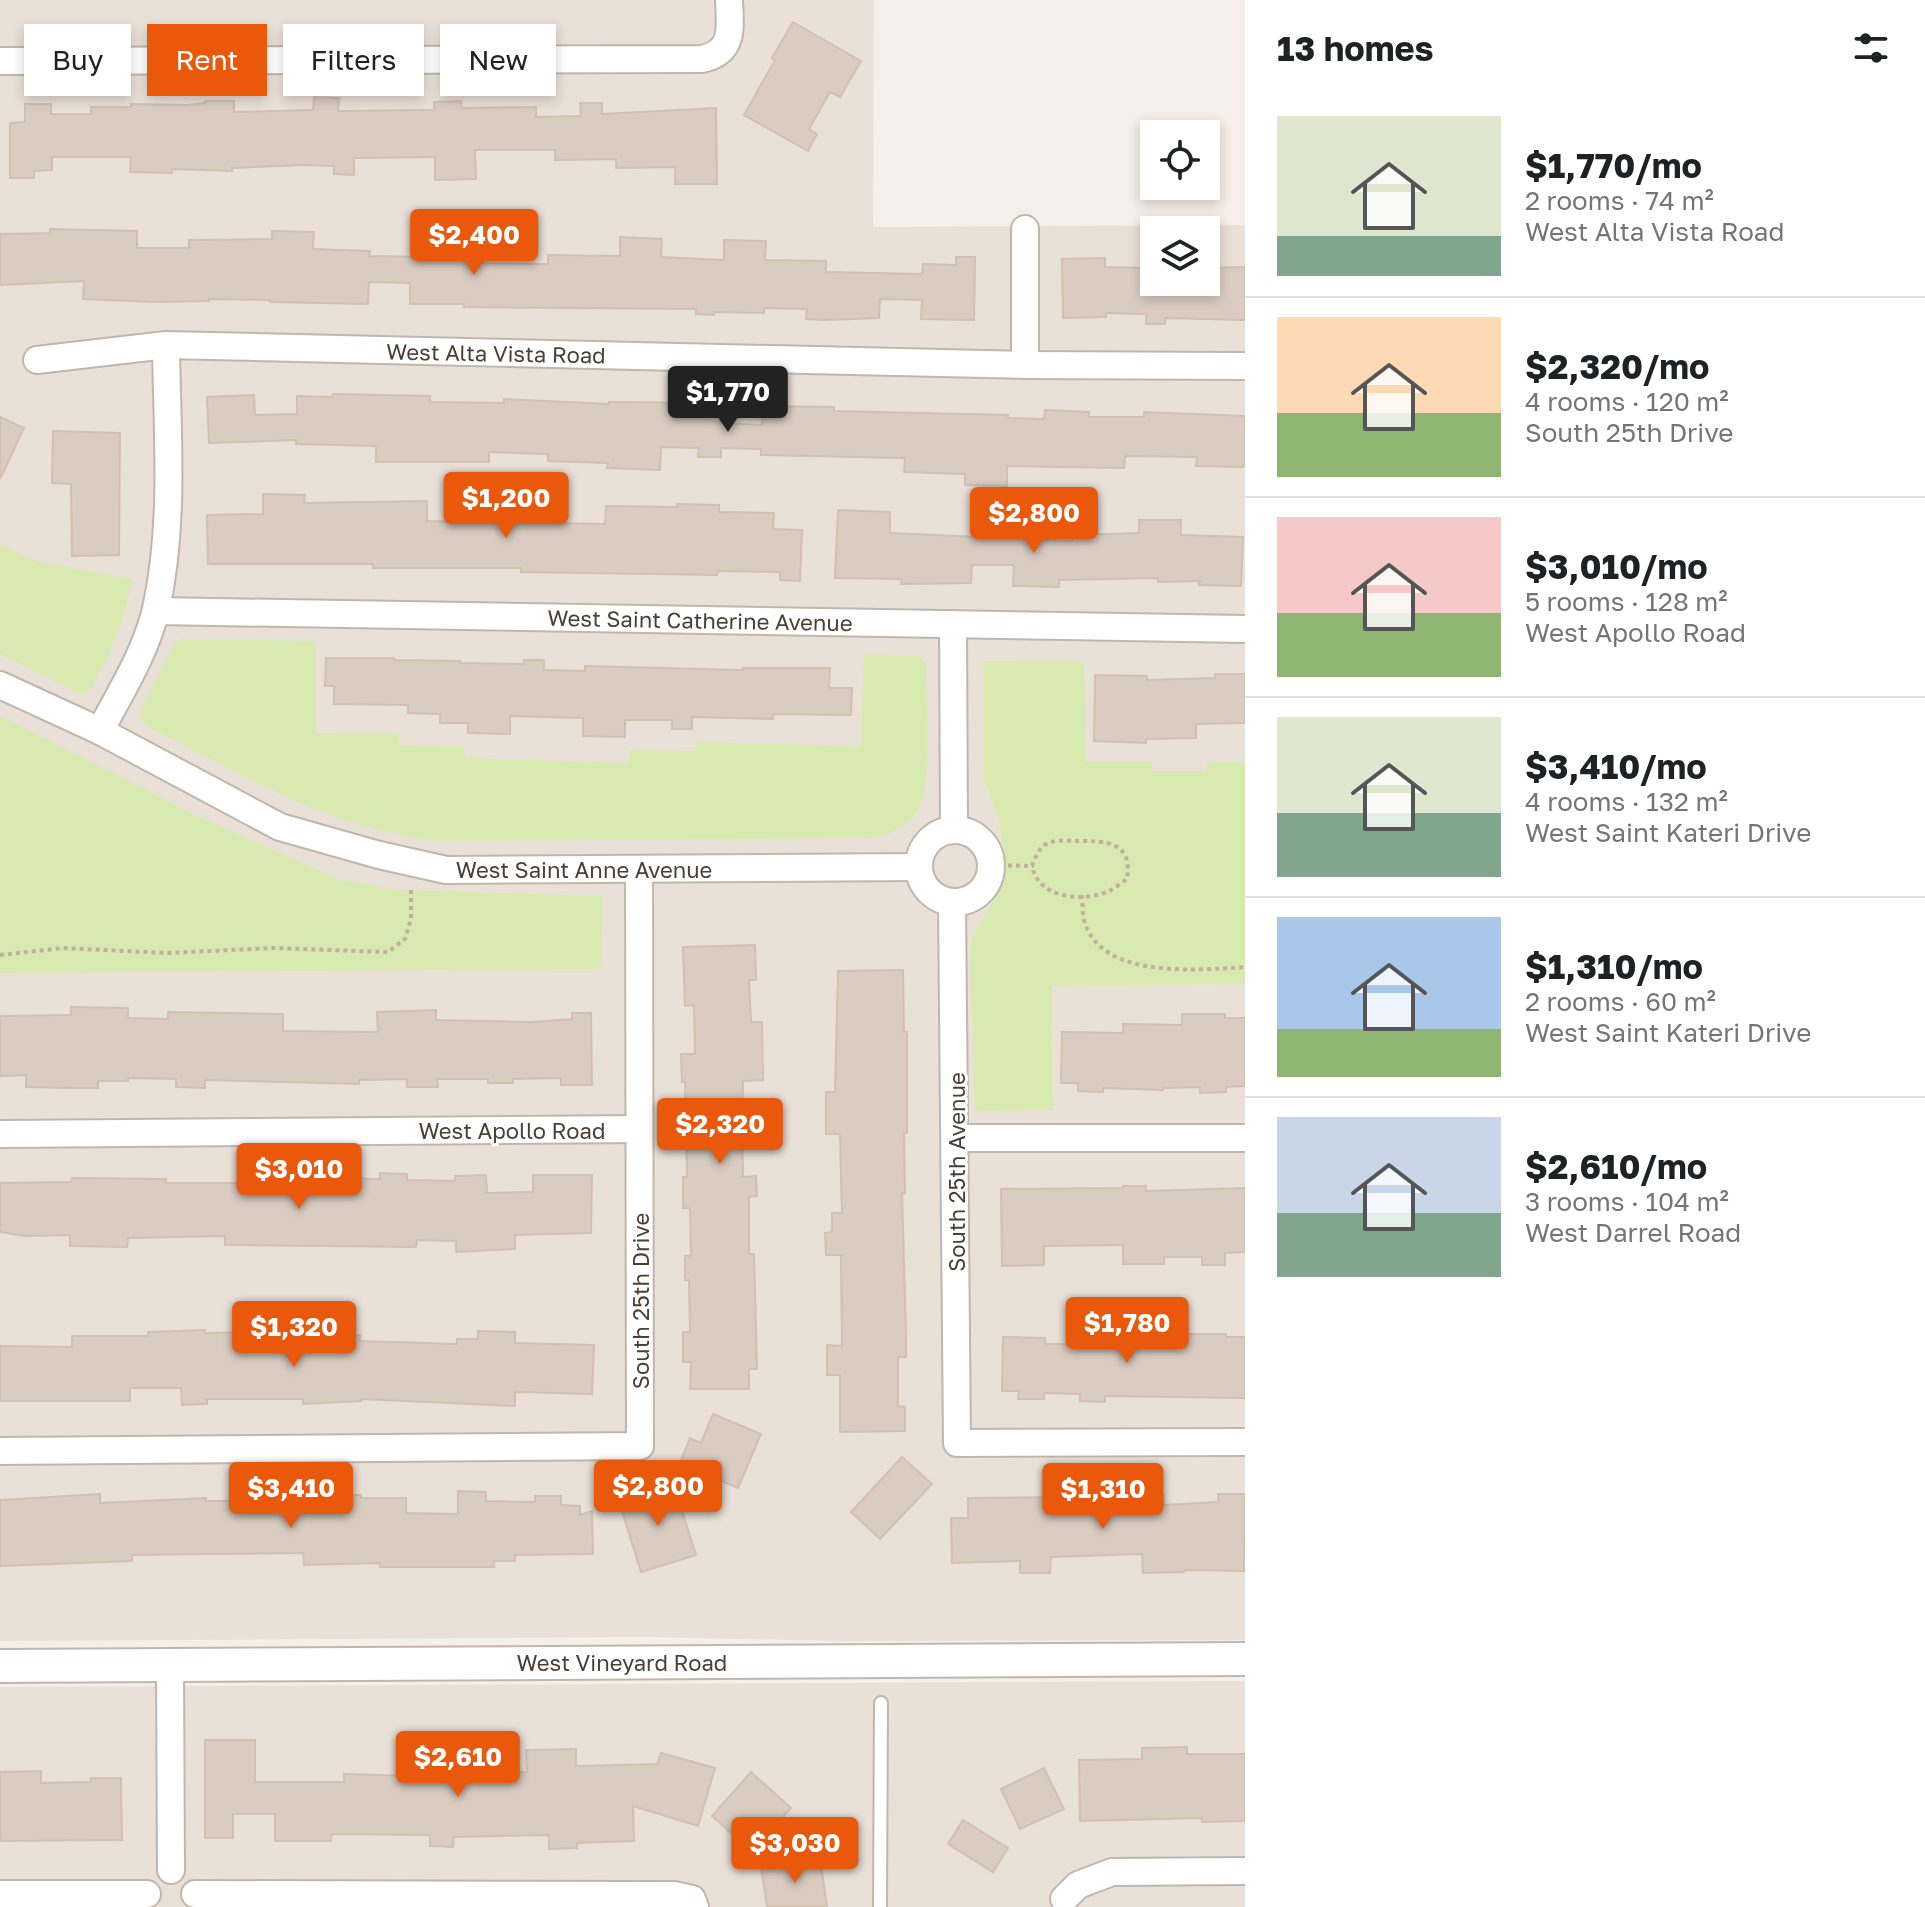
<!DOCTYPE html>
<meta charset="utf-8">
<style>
:root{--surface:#fff;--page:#f6f6f6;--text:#202124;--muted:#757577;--line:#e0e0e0;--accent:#ea580c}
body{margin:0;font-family:"Golos Text",sans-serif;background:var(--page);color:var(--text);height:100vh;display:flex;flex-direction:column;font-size:30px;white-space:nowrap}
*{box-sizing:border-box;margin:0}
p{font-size:26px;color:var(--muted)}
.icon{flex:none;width:44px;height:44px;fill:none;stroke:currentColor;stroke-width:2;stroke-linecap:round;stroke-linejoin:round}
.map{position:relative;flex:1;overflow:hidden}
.drawer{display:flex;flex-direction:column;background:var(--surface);width:680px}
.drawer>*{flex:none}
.guide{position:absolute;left:24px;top:24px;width:760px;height:72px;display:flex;gap:16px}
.buttons{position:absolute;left:1140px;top:120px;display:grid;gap:16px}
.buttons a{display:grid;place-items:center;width:80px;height:80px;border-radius:0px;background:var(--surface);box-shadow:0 4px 12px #0003;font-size:40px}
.price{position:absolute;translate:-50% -68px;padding:0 18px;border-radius:8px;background:var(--accent);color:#fff;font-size:26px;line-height:52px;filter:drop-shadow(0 2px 4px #0008)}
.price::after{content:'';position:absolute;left:50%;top:48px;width:24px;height:18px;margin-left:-12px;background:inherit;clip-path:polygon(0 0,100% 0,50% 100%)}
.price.active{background:#222;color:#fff}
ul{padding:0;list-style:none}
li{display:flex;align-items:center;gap:24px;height:200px;padding:0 32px}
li+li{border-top:2px solid var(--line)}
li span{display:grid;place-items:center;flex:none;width:224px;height:160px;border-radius:0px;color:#555}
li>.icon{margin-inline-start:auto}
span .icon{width:96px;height:96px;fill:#fffc;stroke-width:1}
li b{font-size:34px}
h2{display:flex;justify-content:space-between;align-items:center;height:96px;padding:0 32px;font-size:34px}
.pill{padding:0 28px;border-radius:0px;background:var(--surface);box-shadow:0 4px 12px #0003;font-size:28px;line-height:72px}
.pill.active{background:var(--accent);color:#fff}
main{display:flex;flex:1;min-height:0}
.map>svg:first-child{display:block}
</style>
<main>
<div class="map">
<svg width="1245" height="1907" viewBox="0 0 1245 1907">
<rect width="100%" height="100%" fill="#f5efe9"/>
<g fill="#e9e0d7" fill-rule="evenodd">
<path d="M0 0H874L873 227 1245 225V762L1208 761 1207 771H1152L1151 762H1086L984 781 998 817 1006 865 1002 885 972 937 970 954 971 978 1053 1110 1052 986 1245 984V1640L842 1641 650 1637 0 1641ZM1154 230H1206V282H1154Z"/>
<polygon points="1245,1681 1245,1907 0,1907 0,1687"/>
</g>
<g fill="#d9eab0">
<path d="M0 545 38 562 133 579C124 619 110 658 88 693L83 695 0 654Z"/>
<path d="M182 639 316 641V733L398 734 399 745 464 746 465 758 628 763 630 750 696 751V742L861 746 864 654 919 656 926 663C926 694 933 790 917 812 905 829 888 835 869 838L435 841C400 835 366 828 333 816 269 793 206 756 145 725L139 714 175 642Z"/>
<polygon points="984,661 1084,662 1086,762 1152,762 1152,771 1207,771 1207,761 1245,762 1245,984 1052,986 1053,1110 975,1111 970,954 972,937 1002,885 1006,865 998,817 984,781"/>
<polygon points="0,716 200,817 338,879 397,890 603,896 601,969 0,973"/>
</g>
<g fill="#daccc1" stroke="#d2c0b1" stroke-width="2">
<polygon points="793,22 861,61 840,97 830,92 809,129 817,134 808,151 744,115 775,60 772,58"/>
<polygon points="314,97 339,98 338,111 434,110 434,102 461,101 462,108 536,107 536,117 581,116 580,103 602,103 602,114 716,108 717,184 675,184 675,167 616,168 616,159 555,160 555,150 475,150 476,179 435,180 435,157 354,158 354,175 334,174 334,166 303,165 232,168 232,171 172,169 172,173 130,172 131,157 52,157 52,170 34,171 34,178 10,178 10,123 25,122 25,104 51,104 51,114 91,114 91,107 131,107 131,104 187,105 205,103 205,101 234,101 234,112 313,110"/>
<polygon points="50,229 137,231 137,248 189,248 189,240 272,239 272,231 314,232 313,249 370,251 369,256 483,258 483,263 548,264 548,255 620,256 620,237 662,239 661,257 724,260 724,240 766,241 765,260 826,261 826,272 922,274 923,264 956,265 956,257 975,257 974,320 921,319 922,300 880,299 879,318 825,320 806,319 807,309 764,308 764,313 714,312 714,315 696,314 696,309 464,307 464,304 410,304 410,283 369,282 368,304 270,302 270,300 209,299 209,301 155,302 83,299 84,281 0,285 0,234 50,233"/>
<polygon points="1105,258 1105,267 1154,268 1154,282 1206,282 1206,268 1245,267 1245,320 1165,318 1165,324 1146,324 1146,314 1106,313 1106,317 1063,318 1062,259"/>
<polygon points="333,394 430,396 430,402 504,403 504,399 609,404 609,402 722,403 721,423 762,425 763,406 834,407 834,411 1008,415 1008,418 1044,419 1045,410 1089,412 1089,417 1144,417 1144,412 1245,416 1245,464 1243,467 1196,466 1197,457 1125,456 1124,468 1007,466 1007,486 965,485 965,474 904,472 905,458 761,455 761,449 721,448 721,457 698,457 699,448 661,447 660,470 607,468 608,463 548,461 548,454 489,452 489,462 376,462 376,446 296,444 296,440 209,443 207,397 254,395 255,415 297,414 297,396 333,397"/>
<polygon points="0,417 24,428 0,479"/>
<polygon points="53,431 120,433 119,555 72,556 71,484 52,483"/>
<polygon points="263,494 305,495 304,503 427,501 427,521 605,524 606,506 677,507 677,504 719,505 719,512 774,513 773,529 802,530 800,581 780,580 780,572 718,571 717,575 521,572 521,568 373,568 373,564 208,564 207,515 263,514"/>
<polygon points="838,510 890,512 890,533 1072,541 1072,535 1139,533 1139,520 1181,520 1181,535 1243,537 1241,586 1199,585 1200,581 1158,582 1158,578 1059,580 1059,587 1013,586 1014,565 972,565 971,583 901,584 902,579 835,578"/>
<polygon points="326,658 394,658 394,660 460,661 460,663 524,664 524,660 544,660 544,670 585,671 585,666 743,670 743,668 830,668 829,688 852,688 851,715 773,714 773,719 692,717 692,729 672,729 672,720 625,720 625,737 583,736 583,718 510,716 510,734 468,733 468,723 440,723 440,714 408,713 408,705 334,704 334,686 325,686"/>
<polygon points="1215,674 1245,674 1245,723 1196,724 1196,738 1146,739 1146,743 1094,741 1095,675 1147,676 1147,680 1215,678"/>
<polygon points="755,945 756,980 749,980 751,1022 762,1022 763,1080 743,1081 742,1123 743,1177 756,1176 757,1196 749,1197 749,1254 754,1254 757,1369 749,1369 749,1389 690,1389 691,1362 683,1362 683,1332 690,1332 689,1280 685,1280 685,1256 691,1256 690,1208 683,1208 683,1177 687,1177 685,1082 682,1082 681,1054 695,1054 694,1005 685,1006 683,947"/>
<polygon points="903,970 904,1032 907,1032 907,1133 904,1133 905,1193 902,1193 906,1334 906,1357 898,1357 898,1406 905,1407 905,1431 840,1432 840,1375 827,1375 827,1345 842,1346 841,1255 826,1255 825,1233 832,1232 832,1213 842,1213 840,1134 826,1134 826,1092 835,1092 838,971"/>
<polygon points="71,1007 128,1008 128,1018 168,1019 168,1012 283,1014 283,1031 378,1032 377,1012 436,1010 436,1020 532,1022 572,1019 572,1013 591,1013 592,1085 561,1085 561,1078 513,1079 513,1083 488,1083 488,1079 437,1079 438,1087 407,1087 407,1079 359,1080 359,1084 205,1080 205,1088 176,1087 176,1079 128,1078 128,1081 98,1081 98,1088 70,1088 26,1087 26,1075 0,1076 0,1016 71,1015"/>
<polygon points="1182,1014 1225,1014 1225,1018 1245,1018 1245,1086 1226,1087 1226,1092 1200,1093 1200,1087 1163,1088 1163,1090 1103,1088 1103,1092 1078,1091 1078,1083 1061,1083 1062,1032 1123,1033 1123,1024 1182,1025"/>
<polygon points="254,1173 283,1174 283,1182 334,1183 334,1178 380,1179 380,1173 407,1174 407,1180 455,1181 455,1176 486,1175 487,1193 533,1192 533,1175 592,1175 591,1233 515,1235 515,1249 456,1252 456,1241 417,1240 416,1247 225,1245 225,1236 128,1238 127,1247 70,1246 70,1235 25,1236 0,1232 0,1183 71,1182 72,1178 166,1179 166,1183 254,1183"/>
<polygon points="1123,1186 1146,1186 1146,1191 1245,1188 1245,1252 1225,1253 1225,1265 1202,1265 1202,1257 1164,1257 1164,1264 1123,1264 1123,1245 1044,1246 1044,1265 1002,1266 1001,1189 1123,1188"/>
<polygon points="1134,1320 1166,1320 1166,1334 1226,1334 1226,1337 1245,1337 1245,1398 1105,1396 1105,1402 1080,1401 1080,1394 1044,1393 1044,1399 1018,1399 1019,1391 1002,1391 1003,1337 1045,1338 1045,1344 1081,1344 1081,1333 1134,1333"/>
<polygon points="205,1330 205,1333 283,1332 283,1336 360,1335 360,1341 457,1344 457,1339 478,1339 478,1331 515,1332 515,1343 594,1345 592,1394 515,1392 515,1406 361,1399 361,1401 303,1404 303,1399 207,1399 207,1404 182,1405 181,1388 130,1388 130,1401 0,1401 0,1346 72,1347 72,1336 148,1336 148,1332"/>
<polygon points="713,1414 761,1434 738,1488 680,1463 690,1438 701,1443"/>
<polygon points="902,1457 932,1484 880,1539 851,1512"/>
<polygon points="674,1485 696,1555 641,1572 619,1502"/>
<polygon points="458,1491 486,1492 486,1501 535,1502 535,1496 561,1496 561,1505 580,1506 580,1515 592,1511 593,1554 515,1555 515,1561 494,1561 494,1567 380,1567 380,1563 304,1565 303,1553 132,1555 132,1561 0,1566 0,1500 100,1494 100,1503 206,1498 206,1501 303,1501 335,1498 335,1495 361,1495 361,1498 406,1498 406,1513 458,1514"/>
<polygon points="1080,1492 1107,1492 1107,1495 1163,1494 1164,1505 1218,1502 1218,1494 1245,1494 1244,1571 1184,1570 1184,1572 1143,1573 1142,1554 1051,1557 1050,1573 1020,1573 1020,1561 952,1563 951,1518 968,1518 968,1498 1080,1497"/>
<polygon points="205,1740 255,1740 255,1782 344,1782 344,1774 409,1776 410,1770 455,1771 455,1774 527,1772 526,1750 576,1749 576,1766 657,1764 661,1753 715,1768 698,1826 633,1806 634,1841 577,1843 577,1848 549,1849 549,1835 454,1837 453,1847 430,1846 430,1835 331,1834 331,1841 275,1841 275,1814 233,1814 233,1838 205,1838"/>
<polygon points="1187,1747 1187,1754 1245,1754 1245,1821 1202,1822 1202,1818 1080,1821 1079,1760 1142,1759 1142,1748"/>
<polygon points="1044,1768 1064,1809 1020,1829 1001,1789"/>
<polygon points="41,1771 41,1783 91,1782 91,1778 121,1778 122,1840 0,1841 0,1772"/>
<polygon points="751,1772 791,1808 751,1851 712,1816"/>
<polygon points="963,1820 1008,1848 993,1872 948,1844"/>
<polygon points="820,1858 827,1907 767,1907 761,1867"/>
</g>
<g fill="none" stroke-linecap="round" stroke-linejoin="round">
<g stroke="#c1b6ab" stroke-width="16">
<polyline id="service" points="880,1907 881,1703"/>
</g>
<g stroke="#c1b6ab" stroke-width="30">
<g id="minor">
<path d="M0 61 702 59C735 52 730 27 729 0"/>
<polyline points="1025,229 1025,365"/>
<polyline points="37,360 166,345 1025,365 1245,366"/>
<polyline points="156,611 1245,629"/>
<polyline points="953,624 954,830"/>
<polyline points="0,685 100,731 280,827 379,855 446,870 919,867"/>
<path d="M100 731C120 693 146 652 156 609 175 522 167 433 166 345"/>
<circle cx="955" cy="866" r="36"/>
<polyline points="952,902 957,1443 1245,1442"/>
<polyline points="0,1134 639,1129"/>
<polyline points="956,1138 1245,1138"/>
<polyline points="0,1451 640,1446 639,869"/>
<polyline points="170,1665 171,1870"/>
<polyline points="0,1894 147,1894"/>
<polyline points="195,1894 674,1895 692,1899 695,1907"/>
<polyline points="1064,1899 1078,1885 1112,1872 1245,1871"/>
</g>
</g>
<g stroke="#c1b6ab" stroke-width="36">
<polyline id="tertiary" points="0,1666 1245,1659"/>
</g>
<g stroke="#c3af9b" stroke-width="4" stroke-dasharray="4 4" stroke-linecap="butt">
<path d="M992 865 1032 866C1035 858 1038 849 1046 844 1055 839 1068 841 1078 841 1107 841 1133 842 1127 879 1122 882 1117 887 1111 890 1085 903 1038 899 1032 866"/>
<path d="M1082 895C1083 903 1082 913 1084 920 1100 980 1198 970 1245 967"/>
<polyline points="0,955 63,948 167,953 273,948 388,952 405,939 411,919 411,888"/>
</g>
<use href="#service" stroke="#fff" stroke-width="12"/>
<use href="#minor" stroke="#fff" stroke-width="26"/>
<use href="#tertiary" stroke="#fff" stroke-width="32"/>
</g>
<g text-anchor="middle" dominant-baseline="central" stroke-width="6" stroke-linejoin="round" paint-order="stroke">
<g font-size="22" fill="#493f37" stroke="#fff">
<text transform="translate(496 353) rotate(1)">West Alta Vista Road</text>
<text transform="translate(700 620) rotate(1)">West Saint Catherine Avenue</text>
<text x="584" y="869">West Saint Anne Avenue</text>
<text x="512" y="1130">West Apollo Road</text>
<text transform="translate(956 1172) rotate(-90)">South 25th Avenue</text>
<text transform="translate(640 1301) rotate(-90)">South 25th Drive</text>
<text x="622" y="1662">West Vineyard Road</text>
</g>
</g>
</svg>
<div class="buttons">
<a><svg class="icon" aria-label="locate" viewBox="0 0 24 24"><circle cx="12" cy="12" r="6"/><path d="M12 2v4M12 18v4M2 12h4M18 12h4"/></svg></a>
<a><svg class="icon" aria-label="layers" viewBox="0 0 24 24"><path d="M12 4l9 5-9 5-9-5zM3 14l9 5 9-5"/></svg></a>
</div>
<b class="price" style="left:474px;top:277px">$2,400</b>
<b class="price active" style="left:728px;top:434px">$1,770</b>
<b class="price" style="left:506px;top:540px">$1,200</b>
<b class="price" style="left:1034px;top:555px">$2,800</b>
<b class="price" style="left:720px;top:1166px">$2,320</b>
<b class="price" style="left:299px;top:1211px">$3,010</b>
<b class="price" style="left:1127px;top:1365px">$1,780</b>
<b class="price" style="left:294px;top:1369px">$1,320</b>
<b class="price" style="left:658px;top:1528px">$2,800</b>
<b class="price" style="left:291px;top:1530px">$3,410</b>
<b class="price" style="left:1103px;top:1531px">$1,310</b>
<b class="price" style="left:458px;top:1799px">$2,610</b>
<b class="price" style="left:795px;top:1885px">$3,030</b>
<div class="guide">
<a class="pill">Buy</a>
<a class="pill active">Rent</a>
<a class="pill">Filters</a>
<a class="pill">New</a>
</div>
</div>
<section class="drawer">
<h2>13 homes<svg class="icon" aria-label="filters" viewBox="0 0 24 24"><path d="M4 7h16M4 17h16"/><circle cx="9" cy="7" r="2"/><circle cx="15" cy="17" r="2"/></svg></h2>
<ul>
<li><span style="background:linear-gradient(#dfe7d0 75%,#7fa58c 0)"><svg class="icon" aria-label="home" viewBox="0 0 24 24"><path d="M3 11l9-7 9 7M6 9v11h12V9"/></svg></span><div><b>$1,770/mo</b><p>2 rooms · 74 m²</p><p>West Alta Vista Road</p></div></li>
<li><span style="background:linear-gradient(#ffd9b3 60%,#8fb573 0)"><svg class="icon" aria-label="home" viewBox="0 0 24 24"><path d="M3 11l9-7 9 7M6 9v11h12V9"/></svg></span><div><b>$2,320/mo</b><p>4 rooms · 120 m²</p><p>South 25th Drive</p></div></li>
<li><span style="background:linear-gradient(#f6c9c9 60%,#8fb573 0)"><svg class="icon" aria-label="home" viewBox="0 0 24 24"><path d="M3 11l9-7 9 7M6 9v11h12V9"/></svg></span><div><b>$3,010/mo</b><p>5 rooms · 128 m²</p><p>West Apollo Road</p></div></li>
<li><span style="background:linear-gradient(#dfe7d0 60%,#7fa58c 0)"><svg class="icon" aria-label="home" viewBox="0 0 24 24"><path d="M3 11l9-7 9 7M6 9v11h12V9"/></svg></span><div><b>$3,410/mo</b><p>4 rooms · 132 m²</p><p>West Saint Kateri Drive</p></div></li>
<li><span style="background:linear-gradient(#a9c7e8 70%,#8fb573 0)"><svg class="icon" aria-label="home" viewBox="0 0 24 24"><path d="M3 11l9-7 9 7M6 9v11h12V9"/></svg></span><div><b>$1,310/mo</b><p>2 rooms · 60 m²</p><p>West Saint Kateri Drive</p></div></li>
<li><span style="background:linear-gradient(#c9d6e8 60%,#7fa58c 0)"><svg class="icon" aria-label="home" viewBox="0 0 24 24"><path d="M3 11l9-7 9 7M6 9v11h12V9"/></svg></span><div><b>$2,610/mo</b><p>3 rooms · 104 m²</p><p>West Darrel Road</p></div></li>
</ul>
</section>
</main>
